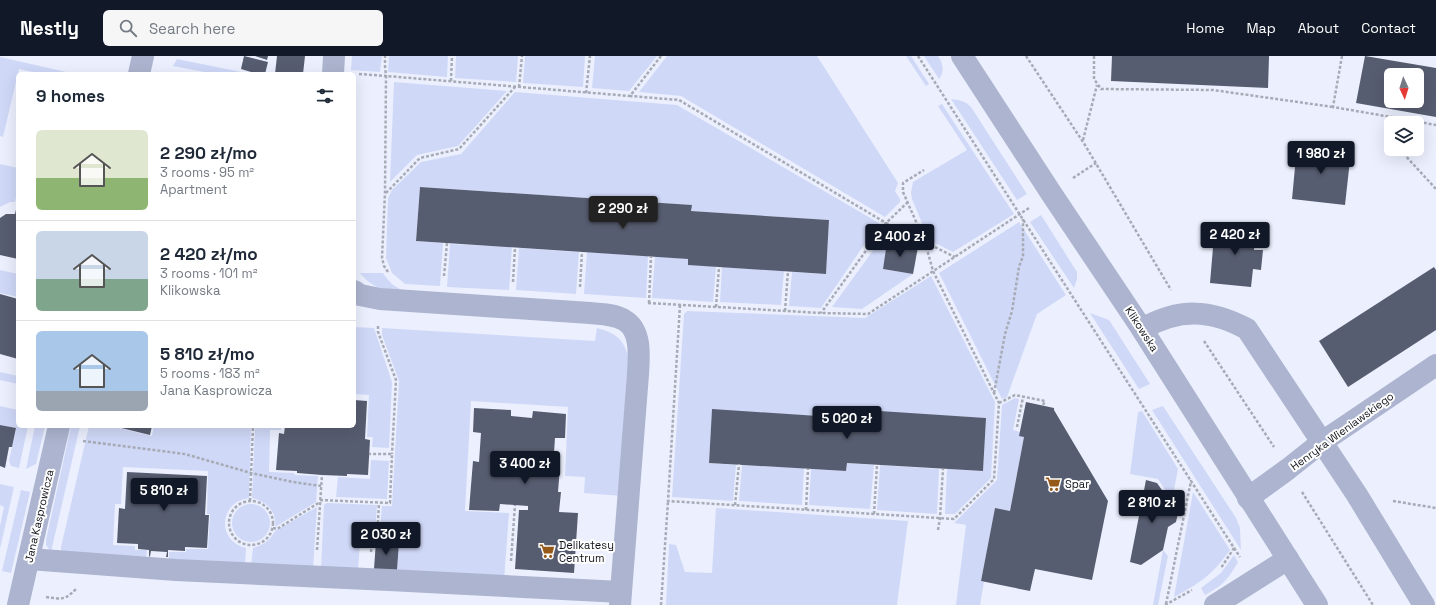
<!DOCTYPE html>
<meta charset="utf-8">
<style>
:root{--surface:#fff;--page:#f6f6f7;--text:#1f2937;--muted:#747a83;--line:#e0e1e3;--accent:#111827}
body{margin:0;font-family:"Space Grotesk",sans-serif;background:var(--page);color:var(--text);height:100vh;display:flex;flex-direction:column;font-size:15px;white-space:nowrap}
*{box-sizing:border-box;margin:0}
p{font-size:13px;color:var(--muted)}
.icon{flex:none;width:22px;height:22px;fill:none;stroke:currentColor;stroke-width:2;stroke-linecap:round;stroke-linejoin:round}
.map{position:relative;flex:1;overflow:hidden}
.side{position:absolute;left:16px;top:16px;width:340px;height:356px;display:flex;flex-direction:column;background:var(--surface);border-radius:6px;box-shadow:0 4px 16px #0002}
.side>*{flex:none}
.needle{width:26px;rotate:176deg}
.buttons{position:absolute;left:1384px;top:12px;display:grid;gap:8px}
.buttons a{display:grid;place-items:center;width:40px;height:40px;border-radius:6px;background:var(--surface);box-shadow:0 4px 16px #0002;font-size:20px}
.price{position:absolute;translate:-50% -34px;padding:0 9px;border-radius:4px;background:var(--accent);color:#fff;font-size:13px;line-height:26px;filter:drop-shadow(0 1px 2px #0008)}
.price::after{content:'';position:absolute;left:50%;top:24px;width:12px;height:9px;margin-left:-6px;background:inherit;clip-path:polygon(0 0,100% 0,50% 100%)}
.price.selected{background:#222;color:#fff}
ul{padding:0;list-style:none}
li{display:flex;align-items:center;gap:12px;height:100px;padding:0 20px}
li+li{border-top:1px solid var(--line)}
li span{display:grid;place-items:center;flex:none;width:112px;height:80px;border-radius:6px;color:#555}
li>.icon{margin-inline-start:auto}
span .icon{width:48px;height:48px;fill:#fffc;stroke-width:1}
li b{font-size:17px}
h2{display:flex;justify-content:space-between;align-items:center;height:48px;padding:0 20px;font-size:17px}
header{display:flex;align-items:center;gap:24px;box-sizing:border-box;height:56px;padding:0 20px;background:var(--accent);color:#fff}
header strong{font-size:19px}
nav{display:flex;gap:22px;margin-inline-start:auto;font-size:14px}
.search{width:280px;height:36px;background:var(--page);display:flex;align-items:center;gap:10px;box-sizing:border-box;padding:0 14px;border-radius:6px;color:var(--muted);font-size:15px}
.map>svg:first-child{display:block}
</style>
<header>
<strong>Nestly</strong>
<div class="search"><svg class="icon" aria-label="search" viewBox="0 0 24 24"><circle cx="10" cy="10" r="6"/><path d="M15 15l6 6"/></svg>Search here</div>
<nav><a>Home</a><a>Map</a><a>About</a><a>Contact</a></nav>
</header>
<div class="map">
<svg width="1436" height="549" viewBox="0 0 1436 549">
<rect width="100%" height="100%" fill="#ecf0fe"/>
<g fill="#cfd8f7">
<polygon points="352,0 382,0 380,16 351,14"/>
<polygon points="389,0 448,0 447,21 388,16"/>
<polygon points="456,0 518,0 516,26 455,22"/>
<polygon points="525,0 585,0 583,31 523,27"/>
<polygon points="595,0 657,0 629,35 592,32"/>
<polygon points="667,0 817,0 898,127 895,135 900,143 900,146 885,161 681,40 639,36"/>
<polygon points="906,0 911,0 929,28 926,30"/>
<path d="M924 0H938C943 7 945 16 939 23Z"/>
<polygon points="0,1 75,18 43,18 19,13 3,81 0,80"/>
<polygon points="177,3 251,18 215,18 173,10"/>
<polygon points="394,26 507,35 458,90 417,99 390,126"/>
<polygon points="515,36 677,49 879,167 821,252 789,250 792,216 826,218 829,164 691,155 691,149 420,131 416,185 443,187 440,230 405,228 392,217 386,202 388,142 392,134 421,106 461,98"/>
<path d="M951 43C960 44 965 45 971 51L1027 138 1017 144Z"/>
<polygon points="942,48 1014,158 953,196 929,184 912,143 911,137 913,126 967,94 938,50"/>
<polygon points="0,108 18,112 18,132 15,146 10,146 0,151"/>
<polygon points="1041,159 1077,216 1077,223 1074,232 1030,166"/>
<polygon points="1019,166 1066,239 1037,258 1007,341 1002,343 939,217"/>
<polygon points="880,185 887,186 883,213 913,218 862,253 832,251"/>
<polygon points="450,188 512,191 509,234 447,231"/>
<polygon points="519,192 579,196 576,238 516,234"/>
<polygon points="587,196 648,200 646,242 584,238"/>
<polygon points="655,200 688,203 716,211 713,246 652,242"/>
<polygon points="722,211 784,215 781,249 720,246"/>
<polygon points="0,214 18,218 18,241 0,237"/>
<path d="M360 217H383C390 228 396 232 408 236 385 233 376 236 360 217Z"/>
<polygon points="931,220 995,346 991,422 955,458 945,458 947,413 983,415 985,362 849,354 848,362 712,354 709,407 736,409 733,445 672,441 684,258 687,255 865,262"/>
<polygon points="1090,257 1109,264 1150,328 1139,333"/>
<polygon points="354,271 374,272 392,326 389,392 372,391 373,381 367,381 369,339 354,338"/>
<path d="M382 272 595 285 597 272C616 277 624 283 629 303L622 440 584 437 585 421 565 420 568 351 471 345 465 455 509 457 504 524 397 514 399 486 379 485 382 450H392L399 325 382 279Z"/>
<polygon points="0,316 18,320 18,328 0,324"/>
<polygon points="1015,342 1019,343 1013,374 1020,376 1024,381 1010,455 995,453 981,525 984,526 980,549 956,549 966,469 954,467 997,424 1002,349"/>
<polygon points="0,350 18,354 18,370 28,370 19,412 11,410 9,405 16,373 0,369"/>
<polygon points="1163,350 1236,462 1240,472 1241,494 1152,354"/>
<polygon points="1142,355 1178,413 1172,444 1158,423 1130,418 1138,356"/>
<polygon points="35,370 45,370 36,408 26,413"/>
<polygon points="71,370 80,370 51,496 46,489 46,484"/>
<path d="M89 370H110L152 380 154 370H251L249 442C219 446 216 485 246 492L245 511 169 503V496H186V493H208L210 458H207L208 415 123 411 121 448H115L113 489 135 490V494H147L146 501 61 497V491Z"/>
<path d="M255 370H281V374H270L269 416 294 417 295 419 318 420 316 446 275 471C277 455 267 446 252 442Z"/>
<polygon points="371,404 389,405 387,443 336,441 338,421 370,423"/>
<polygon points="847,407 874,409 870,453 809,449 811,413 846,415"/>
<polygon points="742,409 804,412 802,449 739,445"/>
<polygon points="880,409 939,413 937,458 877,454"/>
<polygon points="0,428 14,431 0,493 0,470 4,451 0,449"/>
<polygon points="21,434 30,436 11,517 2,515"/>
<path d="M1193 436 1230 494C1212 519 1200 527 1174 541Z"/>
<polygon points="327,447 377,449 375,479 370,479 370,486 360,486 358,515 321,513 324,449"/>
<circle cx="251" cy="467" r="19"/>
<path d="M317 451 313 513 251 512 253 492C263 489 270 485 275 475Z"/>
<polygon points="716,452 908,465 897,549 666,549 669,488 676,489 685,516 712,517"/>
<polygon points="1163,494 1168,500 1158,549 1153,549"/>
<path d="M1234 499 1238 506C1227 525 1223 529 1205 539L1201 532 1221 517Z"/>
</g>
<g fill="#575d70" fill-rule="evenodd">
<polygon points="244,0 268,6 265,18 258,18 241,13"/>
<polygon points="255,0 268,0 267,4"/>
<polygon points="277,0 305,0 303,18 275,18"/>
<polygon points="1112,0 1269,0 1268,32 1111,25"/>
<path d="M1365 0 1436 12V61L1356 47ZM1391 19H1417V45H1391Z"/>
<polygon points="1297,90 1351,95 1345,149 1292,143"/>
<polygon points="420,131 692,149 691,155 829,164 826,218 688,209 688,203 416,185"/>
<polygon points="17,149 18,149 18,203 0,199 0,162 6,158 15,158"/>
<polygon points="1215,168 1256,171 1254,194 1263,194 1261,214 1253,213 1251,231 1210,227"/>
<polygon points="887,186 918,191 913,218 883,213"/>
<polygon points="1434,211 1436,214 1436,274 1348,331 1319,285"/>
<polygon points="0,238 18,243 18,303 0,298"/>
<polygon points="354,344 367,345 365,383 370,384 368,419 347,418 347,420 322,419 297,417 297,415 276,414 279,377 284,378 285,370 354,370"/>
<polygon points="1026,346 1054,352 1054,354 1108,445 1092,524 1035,513 1030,535 981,525 995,452 1010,455 1024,381 1019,380"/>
<polygon points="474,352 511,354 511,360 532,362 533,355 566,358 565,382 555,382 553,411 560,411 558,436 561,436 559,456 578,457 574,517 515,513 519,454 528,454 528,450 500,448 499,455 469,454 473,405 479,406 481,377 473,376"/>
<polygon points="712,353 848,362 849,353 986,362 983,415 847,407 846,415 709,407"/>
<polygon points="0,369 16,372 12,391 9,391 5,412 0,410"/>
<polygon points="113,370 152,370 150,379"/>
<polygon points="127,416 207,420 205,459 209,459 207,492 185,491 185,495 168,494 168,501 166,501 167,496 151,495 150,500 149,501 149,494 138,493 138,488 117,487 119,452 125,453"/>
<polygon points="1146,424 1157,427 1178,457 1176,466 1168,471 1163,494 1141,509 1130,506"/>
<polygon points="376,485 399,486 397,514 374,513"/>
</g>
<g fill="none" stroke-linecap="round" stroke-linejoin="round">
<g stroke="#a7abb6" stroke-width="2.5" stroke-dasharray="3 2" stroke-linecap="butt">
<polyline points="661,0 630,40 679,44 886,167 821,257"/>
<polyline points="918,0 1191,425"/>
<polyline points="1026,0 1085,89 1171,234"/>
<polyline points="1094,0 1094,23 1101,33 1213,34 1333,51"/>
<polyline points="1342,0 1333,51 1403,63"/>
<polyline points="359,18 386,20 385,10 385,0"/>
<polyline points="451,25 452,0"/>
<polyline points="519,31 522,0"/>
<polyline points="586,37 590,0"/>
<polyline points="1403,67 1403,63 1436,69"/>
<polyline points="1083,84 1097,29"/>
<polyline points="1402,93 1402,96 1436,133"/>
<polyline points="1073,122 1096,107"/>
<polyline points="386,137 420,102 459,93 515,31"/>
<polyline points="908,146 886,167 955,201"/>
<polyline points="388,216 384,210 382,202 385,137 386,20 630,40"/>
<polyline points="444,220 447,187"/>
<polyline points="513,226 515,192"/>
<polyline points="580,231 582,196"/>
<polyline points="648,247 821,257 868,258 1029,152"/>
<polyline points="649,247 651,201"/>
<polyline points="680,249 668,445 954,463 994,423 999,347 933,215 925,186 903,136 903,127 924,114"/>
<polyline points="716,251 719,211"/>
<polyline points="785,255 788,215"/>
<polyline points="378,270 378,276 396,324 392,398"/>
<polyline points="1204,285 1274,391"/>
<polyline points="994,337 1005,278 1012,255 1019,211 1023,200 1023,163"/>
<polyline points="999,347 1015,339 1045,345 1043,349"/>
<polyline points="1017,371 1023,341"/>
<polyline points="83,385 185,398 251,417 293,426 321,430"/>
<polyline points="1302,436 1373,549"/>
<polyline points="320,444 390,447 392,398 369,398"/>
<polyline points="250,445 253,370"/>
<polyline points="1393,445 1436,452"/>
<circle cx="251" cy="467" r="22"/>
<polyline points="735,449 739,408"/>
<polyline points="806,454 808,413"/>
<polyline points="874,458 877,409"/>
<polyline points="273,472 277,473 320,446"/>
<polyline points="938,474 940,462 943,413"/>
<polyline points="1234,492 1240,501"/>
<polyline points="317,494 322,419"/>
<polyline points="371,496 372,482 377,483 379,447"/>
<polyline points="511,505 515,449"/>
<path d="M46 541C62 543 64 545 76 533"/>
<polyline points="1166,548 1191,425 1234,492 1221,512"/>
<polyline points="661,549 668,445"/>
<polyline points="1165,549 1192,534"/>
</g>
<g stroke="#acb4cf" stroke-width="22">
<polyline points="962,0 1051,137 1142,273 1317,549"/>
<polyline points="139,18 143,0"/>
<polyline points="333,18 334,0"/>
<path d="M354 235 360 239 380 243 590 257C601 258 614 258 624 264 642 274 639 301 638 318L620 549"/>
<path d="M1142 273C1179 252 1210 253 1247 273L1357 439 1424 549"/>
<polyline points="1248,442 1288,413 1322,386 1436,309"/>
<polyline points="29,503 176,514 389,524 621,536"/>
<polyline points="18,549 59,370"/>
<polyline points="1215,549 1288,503"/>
</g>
</g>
<defs>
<g id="supermarket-bare" transform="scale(1.2)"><path d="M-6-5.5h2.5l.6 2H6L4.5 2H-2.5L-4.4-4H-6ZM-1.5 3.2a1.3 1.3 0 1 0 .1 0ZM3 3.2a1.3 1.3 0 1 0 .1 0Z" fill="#955a1a" stroke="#fefefe" stroke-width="2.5" paint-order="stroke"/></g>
</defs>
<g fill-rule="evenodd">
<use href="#supermarket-bare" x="1053" y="428"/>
<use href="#supermarket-bare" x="547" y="495"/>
</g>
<g text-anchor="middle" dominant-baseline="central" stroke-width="4" stroke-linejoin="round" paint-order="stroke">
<g font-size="11" fill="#10131a" stroke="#fefefe">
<text transform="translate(1142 273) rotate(57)">Klikowska</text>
<text transform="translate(1342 375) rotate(-36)">Henryka Wieniawskiego</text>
<text transform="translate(39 460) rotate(-77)">Jana Kasprowicza</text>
</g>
<g font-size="11" fill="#10131a" stroke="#fefefe" text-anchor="start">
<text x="1065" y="428">Spar</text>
<text x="559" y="489">Delikatesy<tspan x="559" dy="13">Centrum</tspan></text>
</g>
</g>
</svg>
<div class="buttons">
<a><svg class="needle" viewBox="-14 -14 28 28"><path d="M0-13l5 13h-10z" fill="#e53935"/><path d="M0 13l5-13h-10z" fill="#747a83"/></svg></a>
<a><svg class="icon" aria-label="layers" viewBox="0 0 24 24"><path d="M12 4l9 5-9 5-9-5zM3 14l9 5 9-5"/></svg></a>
</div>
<b class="price" style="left:1321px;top:119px">1 980 zł</b>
<b class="price selected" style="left:623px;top:174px">2 290 zł</b>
<b class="price" style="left:1235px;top:200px">2 420 zł</b>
<b class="price" style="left:900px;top:202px">2 400 zł</b>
<b class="price" style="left:847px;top:384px">5 020 zł</b>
<b class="price" style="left:525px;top:429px">3 400 zł</b>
<b class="price" style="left:164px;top:456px">5 810 zł</b>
<b class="price" style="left:1152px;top:468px">2 810 zł</b>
<b class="price" style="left:386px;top:500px">2 030 zł</b>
<section class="side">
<h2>9 homes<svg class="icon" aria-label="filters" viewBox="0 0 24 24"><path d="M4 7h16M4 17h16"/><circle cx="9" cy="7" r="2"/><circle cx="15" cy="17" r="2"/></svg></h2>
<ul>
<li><span style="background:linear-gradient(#dfe7d0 60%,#8fb573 0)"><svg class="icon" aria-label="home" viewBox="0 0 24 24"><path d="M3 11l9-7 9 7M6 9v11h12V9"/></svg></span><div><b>2 290 zł/mo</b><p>3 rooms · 95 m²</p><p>Apartment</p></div></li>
<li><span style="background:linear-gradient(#c9d6e8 60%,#7fa58c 0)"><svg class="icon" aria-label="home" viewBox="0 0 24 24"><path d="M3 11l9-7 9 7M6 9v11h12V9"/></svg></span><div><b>2 420 zł/mo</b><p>3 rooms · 101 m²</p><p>Klikowska</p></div></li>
<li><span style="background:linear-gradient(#a9c7e8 75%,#9aa5b1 0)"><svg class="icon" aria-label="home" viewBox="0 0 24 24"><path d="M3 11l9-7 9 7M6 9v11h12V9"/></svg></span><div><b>5 810 zł/mo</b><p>5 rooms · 183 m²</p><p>Jana Kasprowicza</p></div></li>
</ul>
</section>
</div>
